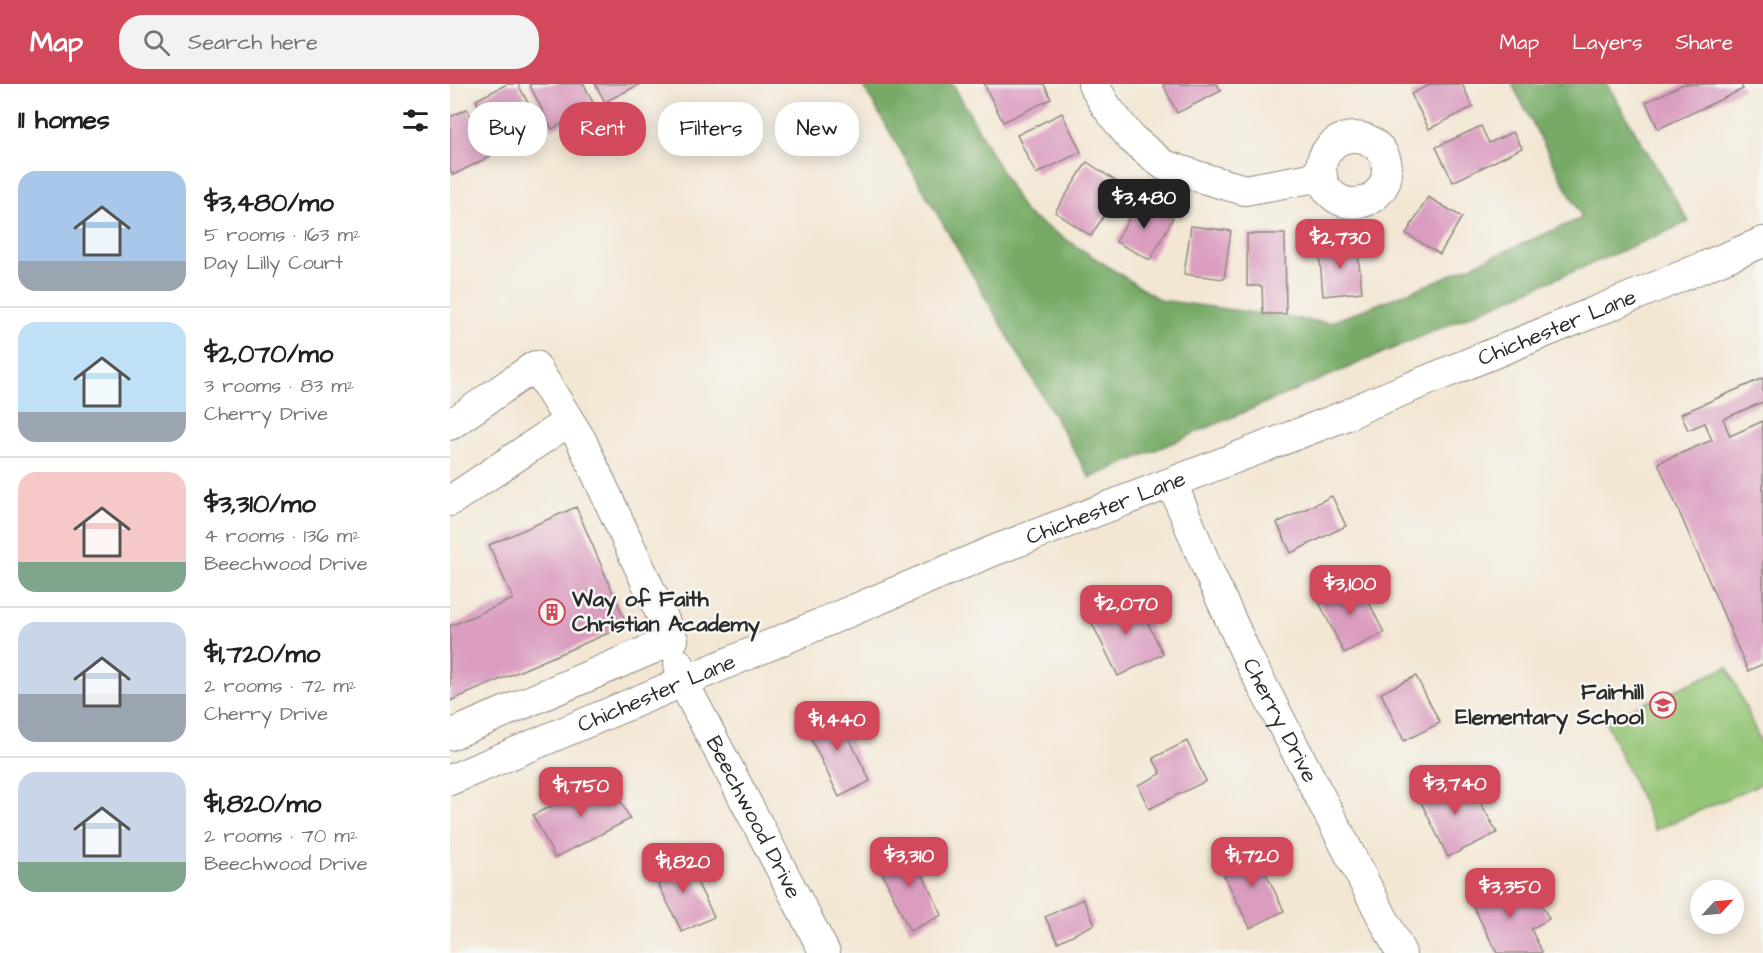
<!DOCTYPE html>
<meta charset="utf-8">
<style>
:root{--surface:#fff;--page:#f2f2f2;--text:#202124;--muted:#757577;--line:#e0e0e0;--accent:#d1495b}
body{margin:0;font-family:"Architects Daughter",sans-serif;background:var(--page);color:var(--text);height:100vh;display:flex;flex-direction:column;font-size:22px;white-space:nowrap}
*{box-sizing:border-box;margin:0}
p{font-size:20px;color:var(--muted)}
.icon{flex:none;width:33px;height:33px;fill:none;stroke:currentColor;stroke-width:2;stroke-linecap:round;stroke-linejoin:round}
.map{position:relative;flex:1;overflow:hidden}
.drawer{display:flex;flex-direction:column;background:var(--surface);width:450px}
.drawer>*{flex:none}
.banner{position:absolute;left:18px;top:18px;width:570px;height:54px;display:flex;gap:12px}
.needle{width:39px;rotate:64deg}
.buttons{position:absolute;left:1240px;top:796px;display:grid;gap:12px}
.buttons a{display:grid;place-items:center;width:54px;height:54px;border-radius:50%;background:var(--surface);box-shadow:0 3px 15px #0003;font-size:30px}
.price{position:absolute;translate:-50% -51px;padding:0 14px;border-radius:12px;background:var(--accent);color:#fff;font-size:20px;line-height:39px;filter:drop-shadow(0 2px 3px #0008)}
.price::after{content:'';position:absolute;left:50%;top:36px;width:18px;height:14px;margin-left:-9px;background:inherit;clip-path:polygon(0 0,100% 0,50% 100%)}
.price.on{background:#222;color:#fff}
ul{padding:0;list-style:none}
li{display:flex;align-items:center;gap:18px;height:150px;padding:0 18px}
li+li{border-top:2px solid var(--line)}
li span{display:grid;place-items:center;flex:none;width:168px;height:120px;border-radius:18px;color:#555}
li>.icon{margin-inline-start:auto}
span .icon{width:72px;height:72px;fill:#fffc;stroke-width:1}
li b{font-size:26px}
h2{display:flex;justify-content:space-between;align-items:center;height:72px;padding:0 18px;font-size:26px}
.tag{padding:0 21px;border-radius:24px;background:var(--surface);box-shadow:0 3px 15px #0003;font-size:21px;line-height:54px}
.tag.on{background:var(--accent);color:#fff}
header{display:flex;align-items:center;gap:36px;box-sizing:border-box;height:84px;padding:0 30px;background:var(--accent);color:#fff}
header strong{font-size:28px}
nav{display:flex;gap:33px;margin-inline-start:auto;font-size:21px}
.search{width:420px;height:54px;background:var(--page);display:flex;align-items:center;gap:15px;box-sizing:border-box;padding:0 21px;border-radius:24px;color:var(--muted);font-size:22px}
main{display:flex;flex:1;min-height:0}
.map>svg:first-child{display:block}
</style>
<header>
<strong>Map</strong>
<div class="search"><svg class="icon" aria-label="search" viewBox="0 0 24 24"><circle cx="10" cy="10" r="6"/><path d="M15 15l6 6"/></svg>Search here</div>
<nav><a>Map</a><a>Layers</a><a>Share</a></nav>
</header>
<main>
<section class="drawer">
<h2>11 homes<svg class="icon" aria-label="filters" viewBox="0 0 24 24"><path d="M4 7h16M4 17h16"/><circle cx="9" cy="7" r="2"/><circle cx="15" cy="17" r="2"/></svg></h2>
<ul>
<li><span style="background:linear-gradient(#a9c7e8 75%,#9aa5b1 0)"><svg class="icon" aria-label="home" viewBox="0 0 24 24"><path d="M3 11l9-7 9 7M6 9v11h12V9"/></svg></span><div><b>$3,480/mo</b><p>5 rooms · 163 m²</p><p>Day Lilly Court</p></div></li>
<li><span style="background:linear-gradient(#bfe0f5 75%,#9aa5b1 0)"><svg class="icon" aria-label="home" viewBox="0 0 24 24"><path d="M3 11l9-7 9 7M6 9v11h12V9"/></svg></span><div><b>$2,070/mo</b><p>3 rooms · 83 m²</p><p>Cherry Drive</p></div></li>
<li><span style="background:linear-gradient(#f6c9c9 75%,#7fa58c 0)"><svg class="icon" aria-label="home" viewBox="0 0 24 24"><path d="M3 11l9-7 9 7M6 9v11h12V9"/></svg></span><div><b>$3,310/mo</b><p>4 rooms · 136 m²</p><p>Beechwood Drive</p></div></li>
<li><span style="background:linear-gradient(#c9d6e8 60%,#9aa5b1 0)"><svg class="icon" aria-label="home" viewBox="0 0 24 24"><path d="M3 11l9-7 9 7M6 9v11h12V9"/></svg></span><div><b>$1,720/mo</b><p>2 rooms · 72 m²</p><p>Cherry Drive</p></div></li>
<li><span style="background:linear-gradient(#c9d6e8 75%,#7fa58c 0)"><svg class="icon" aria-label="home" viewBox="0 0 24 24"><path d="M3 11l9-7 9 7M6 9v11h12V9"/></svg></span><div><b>$1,820/mo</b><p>2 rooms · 70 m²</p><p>Beechwood Drive</p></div></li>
</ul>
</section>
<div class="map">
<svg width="1313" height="869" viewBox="0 0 1313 869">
<rect width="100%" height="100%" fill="#f6f6f2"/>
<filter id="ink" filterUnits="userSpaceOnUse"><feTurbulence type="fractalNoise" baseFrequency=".0167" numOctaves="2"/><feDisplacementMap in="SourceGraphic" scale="12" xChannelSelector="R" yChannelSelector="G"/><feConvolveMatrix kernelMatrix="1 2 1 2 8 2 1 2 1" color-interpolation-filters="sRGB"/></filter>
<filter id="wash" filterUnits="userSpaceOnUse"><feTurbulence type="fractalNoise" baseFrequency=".008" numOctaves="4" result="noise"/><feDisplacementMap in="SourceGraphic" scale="24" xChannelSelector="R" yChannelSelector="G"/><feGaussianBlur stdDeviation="1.35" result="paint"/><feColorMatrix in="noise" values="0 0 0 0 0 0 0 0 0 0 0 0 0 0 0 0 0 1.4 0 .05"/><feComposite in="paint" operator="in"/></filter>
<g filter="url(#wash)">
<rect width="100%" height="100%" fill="#f3e7d4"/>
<polygon fill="#94c574" stroke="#607850" stroke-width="1.5" points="1278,583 1313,664 1313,699 1205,746 1155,636"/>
<polygon fill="#7a6" stroke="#516a48" stroke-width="1.5" points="412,0 503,0 575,129 710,216 879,239 979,200 1132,134 1062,0 1157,0 1239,138 640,394"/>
<g id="blocks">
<g fill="#da9cbf">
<polygon points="57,0 68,0 92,46 52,66 26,16"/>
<polygon points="79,0 134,0 145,23 102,45"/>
<polygon points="145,0 190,0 155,18"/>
<polygon points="534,0 594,0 601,15 553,38"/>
<polygon points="713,0 767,0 771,7 727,29"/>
<polygon points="981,0 1012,0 1023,23 979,45 961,10"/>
<polygon points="1234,0 1291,0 1293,5 1208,45 1196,18"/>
<polygon points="17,25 41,72 3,91 0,86 0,33"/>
<polygon points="612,29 631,68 586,90 567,51"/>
<polygon points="1031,42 1039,59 1063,48 1072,64 1003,98 986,63"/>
<polygon points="637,78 673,102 641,152 605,128"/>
<polygon points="978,113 1012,133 990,170 956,150"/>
<polygon points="689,116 723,134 700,176 666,158"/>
<polygon points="741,142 781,147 774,195 734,190"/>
<polygon points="797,150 835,150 836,230 813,230 812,202 797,202"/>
<polygon points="907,160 912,208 873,212 869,163"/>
<polygon points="1313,294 1313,318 1273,335 1280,352 1313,337 1313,580 1298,587 1208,379 1262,356 1255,339 1238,346 1231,330"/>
<polygon points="882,412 896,442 841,469 827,439"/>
<polygon points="126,423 177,541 0,617 0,542 63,515 39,461"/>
<polygon points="907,494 934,549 894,569 867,514"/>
<polygon points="684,511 713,570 668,592 639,533"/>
<polygon points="966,592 990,639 954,657 931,609"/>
<polygon points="384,623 420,697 389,713 353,638"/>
<polygon points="737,657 756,697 699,725 688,701 711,690 703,674"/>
<polygon points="1002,690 1014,713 1025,708 1047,749 998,773 966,708"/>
<polygon points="158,694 180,735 105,774 83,731"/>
<polygon points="458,760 492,831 460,847 426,776"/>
<polygon points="804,764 834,827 800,844 769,781"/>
<polygon points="234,771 264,833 232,848 202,787"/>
<polygon points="1057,797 1066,815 1084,806 1099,835 1081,845 1092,868 1090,869 1047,869 1020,816"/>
<polygon points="633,815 645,840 608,858 595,833"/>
</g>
</g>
</g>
<g filter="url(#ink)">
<use href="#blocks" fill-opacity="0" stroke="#8f8980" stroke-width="1.5"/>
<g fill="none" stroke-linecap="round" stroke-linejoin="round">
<g stroke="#8f8980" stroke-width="32">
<g id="minor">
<polyline points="643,0 656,22 681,54 714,81 756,95 795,106 872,92"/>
<circle cx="904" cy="86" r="33"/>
<polyline points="0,341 85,282 131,356 223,556 0,651"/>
<path id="s1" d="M722 399 757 484 798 574 951 869"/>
<polyline points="0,417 119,337"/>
<path id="s2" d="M229 580 233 598 375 869"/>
<path id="s3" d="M0 696 543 467 897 331 917 321 1208 202 1313 158"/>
</g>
</g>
<use href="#minor" stroke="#fff" stroke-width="30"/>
</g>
</g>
<defs>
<g id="building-ring" transform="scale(1.35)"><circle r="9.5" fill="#f6f6f2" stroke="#d1495b" stroke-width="1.5"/><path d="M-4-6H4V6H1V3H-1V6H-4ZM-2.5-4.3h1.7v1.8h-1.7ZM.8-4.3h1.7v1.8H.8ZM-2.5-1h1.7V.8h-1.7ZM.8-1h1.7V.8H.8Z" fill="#d1495b"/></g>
<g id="school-ring" transform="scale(1.35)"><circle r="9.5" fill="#f6f6f2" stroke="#d1495b" stroke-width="1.5"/><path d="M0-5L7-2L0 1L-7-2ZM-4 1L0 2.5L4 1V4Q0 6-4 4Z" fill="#d1495b"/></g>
</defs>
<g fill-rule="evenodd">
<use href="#building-ring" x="102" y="528"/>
<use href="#school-ring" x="1213" y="621"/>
</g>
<g text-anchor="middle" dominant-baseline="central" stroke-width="5" stroke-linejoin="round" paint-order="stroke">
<g font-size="22" fill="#2b2b2b" stroke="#f6f6f2">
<text stroke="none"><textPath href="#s3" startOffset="1196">Chichester Lane</textPath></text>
<text stroke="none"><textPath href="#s3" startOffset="710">Chichester Lane</textPath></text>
<text stroke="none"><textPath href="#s3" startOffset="224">Chichester Lane</textPath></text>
<text stroke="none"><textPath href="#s1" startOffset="261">Cherry Drive</textPath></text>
<text stroke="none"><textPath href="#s2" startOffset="171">Beechwood Drive</textPath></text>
</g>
<g font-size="22" font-weight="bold" fill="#2b2b2b" stroke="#f6f6f2" text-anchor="start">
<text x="122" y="515">Way of Faith<tspan x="122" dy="25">Christian Academy</tspan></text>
<text x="1194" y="608" text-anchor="end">Fairhill<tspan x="1194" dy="25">Elementary School</tspan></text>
</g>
</g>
</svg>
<div class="buttons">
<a><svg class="needle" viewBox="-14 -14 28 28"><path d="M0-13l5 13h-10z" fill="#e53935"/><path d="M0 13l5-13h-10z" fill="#757577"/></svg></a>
</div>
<b class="price on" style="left:694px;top:146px">$3,480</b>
<b class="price" style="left:890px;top:186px">$2,730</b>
<b class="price" style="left:900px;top:532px">$3,100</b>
<b class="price" style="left:676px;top:552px">$2,070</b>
<b class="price" style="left:387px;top:668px">$1,440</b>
<b class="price" style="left:1005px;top:732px">$3,740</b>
<b class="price" style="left:131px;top:734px">$1,750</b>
<b class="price" style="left:459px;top:804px">$3,310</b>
<b class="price" style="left:802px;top:804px">$1,720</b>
<b class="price" style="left:233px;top:810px">$1,820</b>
<b class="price" style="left:1060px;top:835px">$3,350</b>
<div class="banner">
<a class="tag">Buy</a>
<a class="tag on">Rent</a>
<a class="tag">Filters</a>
<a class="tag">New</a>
</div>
</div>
</main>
